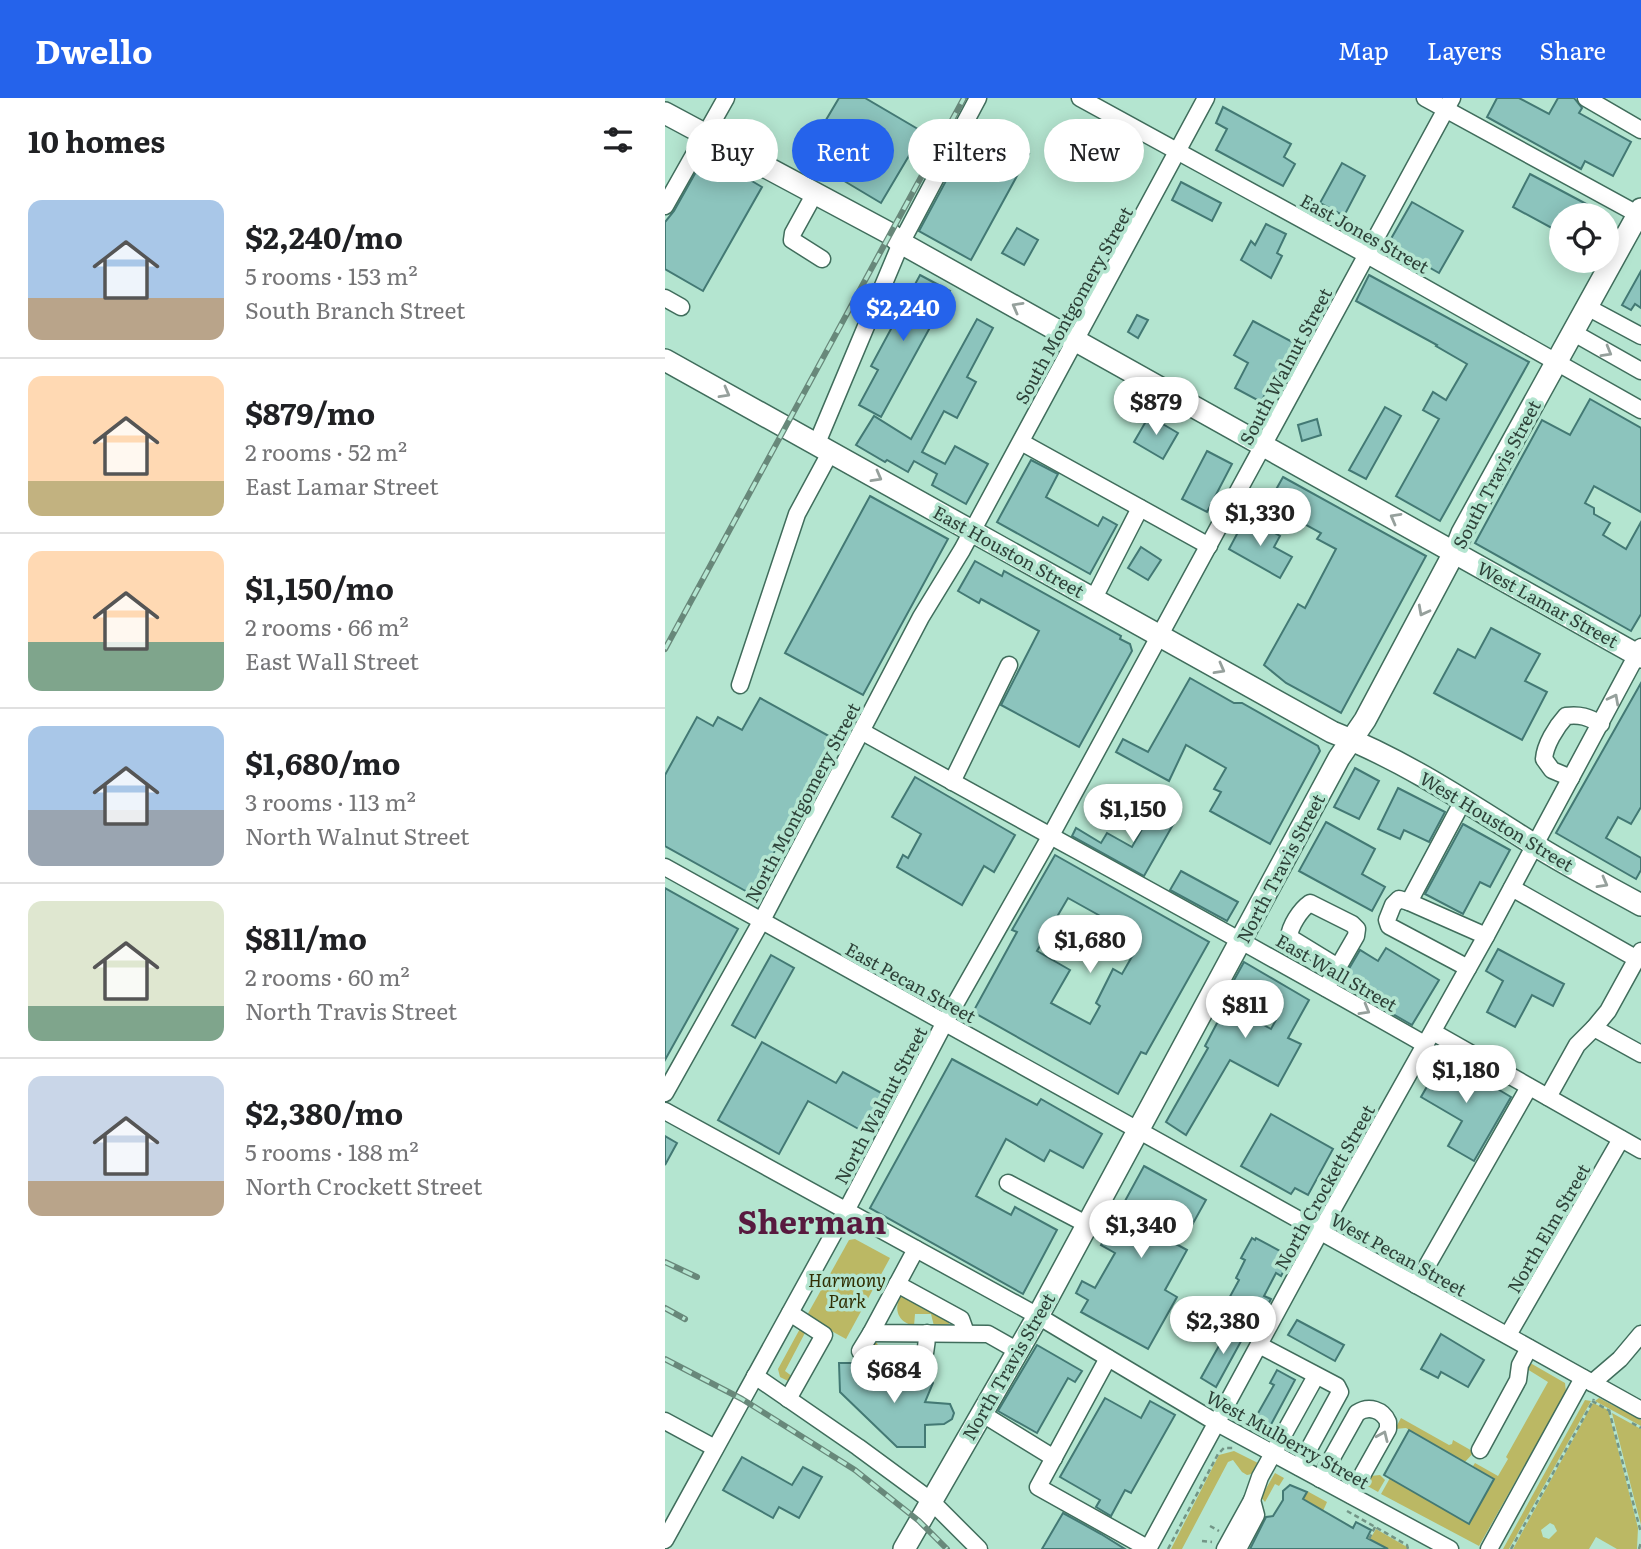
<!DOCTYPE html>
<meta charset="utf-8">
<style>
:root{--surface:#fff;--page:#f2f2f2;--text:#202124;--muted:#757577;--line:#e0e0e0;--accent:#2563eb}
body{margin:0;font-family:Literata,serif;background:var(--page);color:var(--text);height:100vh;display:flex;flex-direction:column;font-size:26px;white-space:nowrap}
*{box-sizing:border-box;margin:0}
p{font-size:23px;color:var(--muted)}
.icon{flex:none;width:38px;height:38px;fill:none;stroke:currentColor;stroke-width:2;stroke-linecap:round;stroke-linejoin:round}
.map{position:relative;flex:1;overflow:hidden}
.sheet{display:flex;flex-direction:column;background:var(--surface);width:665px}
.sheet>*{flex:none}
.banner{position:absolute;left:21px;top:21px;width:665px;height:63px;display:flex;gap:14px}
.buttons{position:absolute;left:884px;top:105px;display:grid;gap:14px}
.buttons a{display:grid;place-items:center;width:70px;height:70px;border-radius:50%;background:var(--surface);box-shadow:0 4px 18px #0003;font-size:35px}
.price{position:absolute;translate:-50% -60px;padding:0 16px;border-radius:24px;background:#fff;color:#222;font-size:23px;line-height:46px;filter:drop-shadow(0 2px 4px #0008)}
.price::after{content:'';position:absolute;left:50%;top:42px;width:21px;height:16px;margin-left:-10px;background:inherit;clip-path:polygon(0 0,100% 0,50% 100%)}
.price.current{background:var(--accent);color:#fff}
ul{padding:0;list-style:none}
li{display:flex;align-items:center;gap:21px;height:175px;padding:0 28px}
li+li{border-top:2px solid var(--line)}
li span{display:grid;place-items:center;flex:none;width:196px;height:140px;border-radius:14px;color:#555}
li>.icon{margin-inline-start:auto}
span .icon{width:84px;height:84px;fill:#fffc;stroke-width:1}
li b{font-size:30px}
h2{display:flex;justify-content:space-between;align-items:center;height:84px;padding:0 28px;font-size:30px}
.chip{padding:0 24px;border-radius:32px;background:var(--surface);box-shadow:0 4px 18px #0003;font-size:24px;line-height:63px}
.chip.current{background:var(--accent);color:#fff}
header{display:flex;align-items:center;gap:42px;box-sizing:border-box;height:98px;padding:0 35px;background:var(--accent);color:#fff}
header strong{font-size:33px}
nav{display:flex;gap:38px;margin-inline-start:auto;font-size:24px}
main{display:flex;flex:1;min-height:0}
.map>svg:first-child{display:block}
</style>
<header>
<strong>Dwello</strong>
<nav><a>Map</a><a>Layers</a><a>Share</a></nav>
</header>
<main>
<section class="sheet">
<h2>10 homes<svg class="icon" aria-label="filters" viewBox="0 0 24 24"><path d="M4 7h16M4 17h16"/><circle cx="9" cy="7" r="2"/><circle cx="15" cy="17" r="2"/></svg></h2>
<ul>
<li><span style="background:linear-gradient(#a9c7e8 70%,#b9a48a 0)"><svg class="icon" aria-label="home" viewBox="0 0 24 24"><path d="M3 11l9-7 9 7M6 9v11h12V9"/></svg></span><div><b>$2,240/mo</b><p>5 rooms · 153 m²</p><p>South Branch Street</p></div></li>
<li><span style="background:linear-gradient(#ffd9b3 75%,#c2b280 0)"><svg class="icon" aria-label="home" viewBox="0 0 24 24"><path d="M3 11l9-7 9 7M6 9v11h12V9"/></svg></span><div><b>$879/mo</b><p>2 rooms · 52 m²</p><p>East Lamar Street</p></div></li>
<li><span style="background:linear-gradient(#ffd9b3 65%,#7fa58c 0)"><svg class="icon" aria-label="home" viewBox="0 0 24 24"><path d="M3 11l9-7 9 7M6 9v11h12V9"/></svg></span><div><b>$1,150/mo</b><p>2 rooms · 66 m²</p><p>East Wall Street</p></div></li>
<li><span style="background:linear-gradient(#a9c7e8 60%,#9aa5b1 0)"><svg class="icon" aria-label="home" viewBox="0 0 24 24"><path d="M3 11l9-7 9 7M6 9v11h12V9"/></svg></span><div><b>$1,680/mo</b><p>3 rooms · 113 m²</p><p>North Walnut Street</p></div></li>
<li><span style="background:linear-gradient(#dfe7d0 75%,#7fa58c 0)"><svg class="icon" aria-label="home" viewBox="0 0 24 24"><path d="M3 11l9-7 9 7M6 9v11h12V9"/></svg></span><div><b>$811/mo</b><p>2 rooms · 60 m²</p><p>North Travis Street</p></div></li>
<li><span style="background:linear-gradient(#c9d6e8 75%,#b9a48a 0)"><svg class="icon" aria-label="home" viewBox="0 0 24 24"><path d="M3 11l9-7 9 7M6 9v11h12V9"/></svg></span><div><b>$2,380/mo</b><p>5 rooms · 188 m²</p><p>North Crockett Street</p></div></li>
</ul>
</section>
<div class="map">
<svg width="976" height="1451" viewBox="0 0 976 1451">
<rect width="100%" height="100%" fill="#b4e5d0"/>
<g fill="#bbb864" fill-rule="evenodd">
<polygon points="190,1141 225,1160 181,1241 141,1219 184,1142"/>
<path d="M236 1198 284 1224V1226L269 1228 266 1216H250L249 1228C233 1224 228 1211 236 1198Z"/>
<polygon points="137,1227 141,1233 120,1273 128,1279 125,1284 115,1279 113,1271"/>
<polygon points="210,1245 212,1245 215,1254 255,1253 254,1264 232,1270 204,1252"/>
<polygon points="863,1266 867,1266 900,1285 901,1294 814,1448 716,1396 725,1380 804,1425 829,1381 808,1368 810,1365 833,1378 843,1361 841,1359 883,1284 862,1271"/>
<polygon points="934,1300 976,1322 976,1328 930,1303"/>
<polygon points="920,1302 926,1303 844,1451 838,1451"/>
<path d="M928 1305 943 1312 973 1430 972 1451H952L931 1439 924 1451H848ZM885 1425 889 1427 892 1433 884 1441 878 1439 876 1432Z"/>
<polygon points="947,1315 976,1331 976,1427"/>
<polygon points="736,1320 784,1347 787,1346 788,1342 809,1354 800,1364 741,1330 730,1331"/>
<path d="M569 1353 593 1365C592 1373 589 1376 582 1377L577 1374 568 1362 563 1364 517 1451H506L554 1357Z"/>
<polygon points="610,1375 619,1380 614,1388 610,1386 600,1404 596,1399"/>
<polygon points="715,1377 720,1382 713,1394 699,1386 705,1378"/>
<polygon points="642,1393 662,1404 658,1413 638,1401"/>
<polygon points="711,1431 742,1449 742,1451 723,1451 705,1441"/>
</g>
<g fill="#8cc4bd" stroke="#437974" stroke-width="2" fill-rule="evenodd">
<polygon points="174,0 200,0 258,34 216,105 139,59"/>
<polygon points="832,0 854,0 884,16 893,0 909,0 917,10 914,15 966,44 948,78 920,63 916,71 822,19"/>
<polygon points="558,9 626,46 619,59 630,66 618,88 551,52 562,31 551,25"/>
<polygon points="311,27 364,56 306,162 254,133"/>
<polygon points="41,56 97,89 38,193 0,171 0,124 9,113"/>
<polygon points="677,65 700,78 679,118 655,105"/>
<polygon points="865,76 942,117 896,117 896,135 848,109"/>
<polygon points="516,84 556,105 547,123 507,102"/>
<polygon points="747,104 798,133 774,175 723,146"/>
<polygon points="601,126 621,136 612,155 617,158 606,180 576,162 586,143 590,147"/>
<polygon points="352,130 373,142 359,167 337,155"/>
<polygon points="976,173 976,210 970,206 966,212 957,207"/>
<polygon points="255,177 285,193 216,319 194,307 213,272 206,268"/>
<polygon points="704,177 864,264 775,423 731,398 774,321 758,312 768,294 781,302 802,266 771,248 772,247 691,203"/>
<polygon points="472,217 483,222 473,240 463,234"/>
<polygon points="312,221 328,230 302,279 311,284 292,320 279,313 257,354 280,366 290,348 323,366 301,406 267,387 272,376 249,363 243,374 222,362 220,364 191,347 209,318 246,341"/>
<polygon points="588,223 633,247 614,282 609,279 596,304 570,290 583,265 569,257"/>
<polygon points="925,301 976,330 976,414 929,388 920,405 929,410 929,416 945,425 938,437 961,451 976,424 976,516 966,533 810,445 877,322 905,337"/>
<polygon points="720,309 736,318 701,381 684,372"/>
<polygon points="484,318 513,335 498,361 469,344"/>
<polygon points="652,321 656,337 637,343 633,327"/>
<polygon points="542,353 567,366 542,414 517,401"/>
<polygon points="366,362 393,376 381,399 433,428 438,419 452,427 425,476 332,424"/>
<polygon points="618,379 761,458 676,615 621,585 599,567 633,506 640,510 671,451 652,441 656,435 603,406"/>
<polygon points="205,398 283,441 198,597 120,555"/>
<polygon points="581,419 615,438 609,449 627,459 615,480 564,451"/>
<polygon points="476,449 496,462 483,482 463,470"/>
<polygon points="310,463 337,478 339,473 456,538 455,541 465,546 467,553 414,649 336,607 374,533 316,501 314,505 293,493"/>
<polygon points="826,530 875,556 860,583 882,594 857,642 769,595 793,551 810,560"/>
<polygon points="525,580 569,605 577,605 653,648 655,653 605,746 545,713 556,694 549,691 561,670 521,647 504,683 451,654 458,641 483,654"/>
<polygon points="976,585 976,709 966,726 953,719 941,740 976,760 976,772 971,781 891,735"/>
<polygon points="95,600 171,642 86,796 0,748 0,677 32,619 48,628 53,619 77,632"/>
<polygon points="690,670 714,683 694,721 669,709"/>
<polygon points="250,679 350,737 329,774 319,768 297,807 232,769 238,757 243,760 256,736 227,719"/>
<polygon points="733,690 780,714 764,744 739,732 735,741 713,731"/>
<polygon points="487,713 509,725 479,778 407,738 411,730 436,745 442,735 467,749"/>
<polygon points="661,724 710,751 697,776 720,789 707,813 634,773"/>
<polygon points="798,726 845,752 825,789 815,784 798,816 760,796"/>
<path d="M390 757 544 844 481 956 476 954 453 996 308 914 352 834 347 832ZM403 800 455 829 447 842 469 855 457 876 448 871 431 905 435 908 425 926 386 905 405 872 372 853Z"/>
<polygon points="516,773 573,804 562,823 505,792"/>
<polygon points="0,790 73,831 0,962"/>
<polygon points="721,850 774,882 747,927 675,886 695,852 713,863"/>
<polygon points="833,851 899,886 888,908 867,897 850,929 822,914 838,883 821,873"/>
<polygon points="106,857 129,870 90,940 67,927"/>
<path d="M579 864 644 902 623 940 636 946 613 988 565 962 521 1037 501 1024 543 950 540 948 562 906 558 902ZM599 901 617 911 606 931 588 921Z"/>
<polygon points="97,944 171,985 178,974 220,997 199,1034 143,1003 114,1056 53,1022"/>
<polygon points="779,959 846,999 809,1063 783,1048 797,1023 756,999"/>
<polygon points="287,961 372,1007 376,1001 437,1036 418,1070 385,1052 379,1063 341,1041 311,1098 346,1117 350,1109 392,1132 358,1196 205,1110"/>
<polygon points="606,1016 668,1051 643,1097 630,1090 626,1096 576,1068"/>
<polygon points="0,1038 12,1045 0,1067"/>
<polygon points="479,1068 541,1102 526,1129 502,1116 491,1135 522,1152 500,1192 512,1199 483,1251 416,1214 423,1202 411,1195 417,1183 430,1190 450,1155 436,1147"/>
<polygon points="587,1140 590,1142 591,1140 626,1159 616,1178 611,1175 599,1198 606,1201 595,1222 562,1204 574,1182 571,1180 580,1162 576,1160"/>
<polygon points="632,1222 679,1247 670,1263 623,1237"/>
<polygon points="565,1228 580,1236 551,1289 536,1280"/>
<polygon points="776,1236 819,1262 803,1289 776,1274 773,1280 756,1271"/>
<polygon points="372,1247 417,1273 410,1284 403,1280 372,1335 333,1313"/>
<polygon points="174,1265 194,1265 197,1266 198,1279 219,1278 243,1284 252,1282 260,1277 263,1278 268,1285 260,1304 285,1306 289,1315 287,1321 279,1326 260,1327 260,1349 232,1349 175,1294"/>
<polygon points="612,1272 630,1282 603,1332 588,1324 609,1287 605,1285"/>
<polygon points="440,1300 476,1320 485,1303 510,1317 466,1395 460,1392 446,1418 431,1409 435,1402 395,1379"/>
<polygon points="744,1332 829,1381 804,1426 719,1377"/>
<polygon points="77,1359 127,1387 138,1369 157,1379 134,1420 114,1409 108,1420 58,1392"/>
<polygon points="625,1387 642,1394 638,1401 688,1430 691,1424 706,1432 702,1440 723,1451 585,1451 601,1419 608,1418 618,1402 618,1393"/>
<polygon points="398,1415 436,1436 460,1451 377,1451"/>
</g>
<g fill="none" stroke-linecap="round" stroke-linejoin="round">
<g stroke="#406d5c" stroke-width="19">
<g id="minor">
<polyline points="415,0 702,157 976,312"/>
<polyline points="760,0 976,118"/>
<polyline points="921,0 976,32"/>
<polyline points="150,95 128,135 127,142 157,161"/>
<polyline points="0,108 61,0"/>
<polyline points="0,200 16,209"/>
<polyline points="922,209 976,238"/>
<polyline points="909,235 976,273"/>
<polyline points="356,344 544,448"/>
<polyline points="152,345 236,145 313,0"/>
<polyline points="429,500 475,410"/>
<polyline points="75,587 132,416 166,353"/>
<path d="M196 633C384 738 574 840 761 947"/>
<path d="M906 680 887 672 879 661C880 647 891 629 901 618 915 616 923 619 936 626"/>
<polyline points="287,684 344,567"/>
<polyline points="0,769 976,1312"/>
<polyline points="847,790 972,861"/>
<polyline points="744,804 799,701"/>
<polyline points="803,870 724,828 722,822 728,807 734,801 744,804 821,838"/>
<path d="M661 890 691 838 692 831 687 826 645 805C635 812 625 828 624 839L673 869"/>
<polyline points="929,930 943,913 976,853"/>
<polyline points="768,934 976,1052"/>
<polyline points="0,995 96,824 256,519 297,452 541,0"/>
<polyline points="883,999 912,947 929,930 976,956"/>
<polyline points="0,1013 373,1218 552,1325 785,1451"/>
<polyline points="343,1085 423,1127"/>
<polyline points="251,1151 206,1235 323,1236 353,1253"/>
<polyline points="232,1186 296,1221 301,1235"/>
<polyline points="751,1187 864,989"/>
<path d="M206 1235 195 1253C230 1273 261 1295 262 1235"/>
<polyline points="843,1237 956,1041"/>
<polyline points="594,1247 672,1288 675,1294 634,1369"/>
<polyline points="443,1260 373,1389 484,1451"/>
<polyline points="90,1278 193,1349 265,1402 314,1451"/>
<polyline points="927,1285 955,1261 976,1236"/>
<polyline points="123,1301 159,1237 125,1215"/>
<polyline points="316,1315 389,1360"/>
<polyline points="0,1323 50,1350"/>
<polyline points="815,1352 853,1282 855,1267 864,1250"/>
<path d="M655 1381 692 1315C704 1307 718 1312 723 1324V1331L686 1397"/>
<polyline points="0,1442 181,1113 280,924 385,739 787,0"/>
<polyline points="483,1451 655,1134 821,838 976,549"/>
<polyline points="560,1451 587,1402 595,1379 651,1278"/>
<polyline points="573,1451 591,1417 587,1402"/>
<polyline points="824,1451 918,1280"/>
</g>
</g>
<g stroke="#406d5c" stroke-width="24">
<g id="major">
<polyline points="0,15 224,135 236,145 976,559"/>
<path d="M0 262 667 634C739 662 803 705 868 746 903 768 940 787 976 807"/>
<polyline points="239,1451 373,1218 674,660 700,622 790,453 797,435 976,111"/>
</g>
</g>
<g stroke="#729586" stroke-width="2.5" stroke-dasharray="5 3.5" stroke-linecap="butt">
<polyline points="927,1303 945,1313"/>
<polyline points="944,1312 976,1435"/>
<polyline points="967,1325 976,1330"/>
<polyline points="682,1413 742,1447 743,1451"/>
<polyline points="545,1428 554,1433"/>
<polyline points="704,1441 710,1429"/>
<polyline points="537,1443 547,1444"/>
<polyline points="503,1451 553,1356 559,1350 569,1350"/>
<polyline points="846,1451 929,1301"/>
<polyline points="974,1451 976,1444"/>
</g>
<use href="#minor" stroke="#fff" stroke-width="16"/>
<use href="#major" stroke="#fff" stroke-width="21"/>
<g stroke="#68887a" stroke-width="6">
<g id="rail">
<polyline points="0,551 299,0"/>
<polyline points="0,1164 32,1179"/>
<polyline points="0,1210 20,1221"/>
<polyline points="0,1261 77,1301 190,1372 254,1423 282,1451"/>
</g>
</g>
<use href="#rail" stroke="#b4e5d0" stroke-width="3.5" stroke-dasharray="10" stroke-linecap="butt"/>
</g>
<defs><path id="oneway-chevron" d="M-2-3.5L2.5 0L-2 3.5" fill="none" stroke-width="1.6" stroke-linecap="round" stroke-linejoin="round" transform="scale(1.75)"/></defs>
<g stroke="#96a09c">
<use href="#oneway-chevron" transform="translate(352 209) rotate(-151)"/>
<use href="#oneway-chevron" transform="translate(942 254) rotate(30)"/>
<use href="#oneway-chevron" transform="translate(60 295) rotate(29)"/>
<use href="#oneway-chevron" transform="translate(212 379) rotate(29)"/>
<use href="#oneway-chevron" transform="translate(730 420) rotate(-151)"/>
<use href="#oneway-chevron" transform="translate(758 513) rotate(118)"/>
<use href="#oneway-chevron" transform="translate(555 571) rotate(29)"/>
<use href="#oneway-chevron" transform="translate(949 601) rotate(-62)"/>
<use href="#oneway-chevron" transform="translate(938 785) rotate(29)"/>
<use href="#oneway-chevron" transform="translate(700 912) rotate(30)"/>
<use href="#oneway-chevron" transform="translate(718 1338) rotate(-66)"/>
</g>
<g text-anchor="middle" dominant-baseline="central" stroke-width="7" stroke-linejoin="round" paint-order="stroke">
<g font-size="18" fill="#2e4239" stroke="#b4e5d0">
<text transform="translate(700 135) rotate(29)">East Jones Street</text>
<text transform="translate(408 207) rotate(-61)">South Montgomery Street</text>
<text transform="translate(620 268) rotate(-62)">South Walnut Street</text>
<text transform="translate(831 376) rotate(-62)">South Travis Street</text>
<text transform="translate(344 453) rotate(29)">East Houston Street</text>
<text transform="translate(883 506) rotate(29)">West Lamar Street</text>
<text transform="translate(137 704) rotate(-62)">North Montgomery Street</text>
<text transform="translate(832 723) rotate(31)">West Houston Street</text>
<text transform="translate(615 770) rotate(-62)">North Travis Street</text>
<text transform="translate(672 874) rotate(30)">East Wall Street</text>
<text transform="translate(246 884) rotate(29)">East Pecan Street</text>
<text transform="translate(215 1007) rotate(-62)">North Walnut Street</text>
<text transform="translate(659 1089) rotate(-61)">North Crockett Street</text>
<text transform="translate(883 1130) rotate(-60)">North Elm Street</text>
<text transform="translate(734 1156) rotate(29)">West Pecan Street</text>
<text transform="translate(343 1268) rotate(-60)">North Travis Street</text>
<text transform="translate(623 1341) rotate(29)">West Mulberry Street</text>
</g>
<g font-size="18" font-style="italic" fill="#302e03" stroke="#b4e5d0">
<text x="182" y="1181">Harmony<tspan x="182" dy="21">Park</tspan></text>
</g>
<g font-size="32" font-weight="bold" fill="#581a3f" stroke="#b4e5d0">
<text x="147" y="1122">Sherman</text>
</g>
</g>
</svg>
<div class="buttons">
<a><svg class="icon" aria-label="locate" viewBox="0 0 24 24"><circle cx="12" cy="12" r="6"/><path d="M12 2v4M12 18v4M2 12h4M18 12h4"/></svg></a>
</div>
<b class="price current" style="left:238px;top:245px">$2,240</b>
<b class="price" style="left:491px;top:339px">$879</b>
<b class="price" style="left:595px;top:450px">$1,330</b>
<b class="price" style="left:468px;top:746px">$1,150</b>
<b class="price" style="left:425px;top:877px">$1,680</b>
<b class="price" style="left:580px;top:942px">$811</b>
<b class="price" style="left:801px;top:1007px">$1,180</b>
<b class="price" style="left:476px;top:1162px">$1,340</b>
<b class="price" style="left:558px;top:1258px">$2,380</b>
<b class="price" style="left:229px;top:1307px">$684</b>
<div class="banner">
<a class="chip">Buy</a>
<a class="chip current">Rent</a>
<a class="chip">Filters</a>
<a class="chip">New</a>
</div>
</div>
</main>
